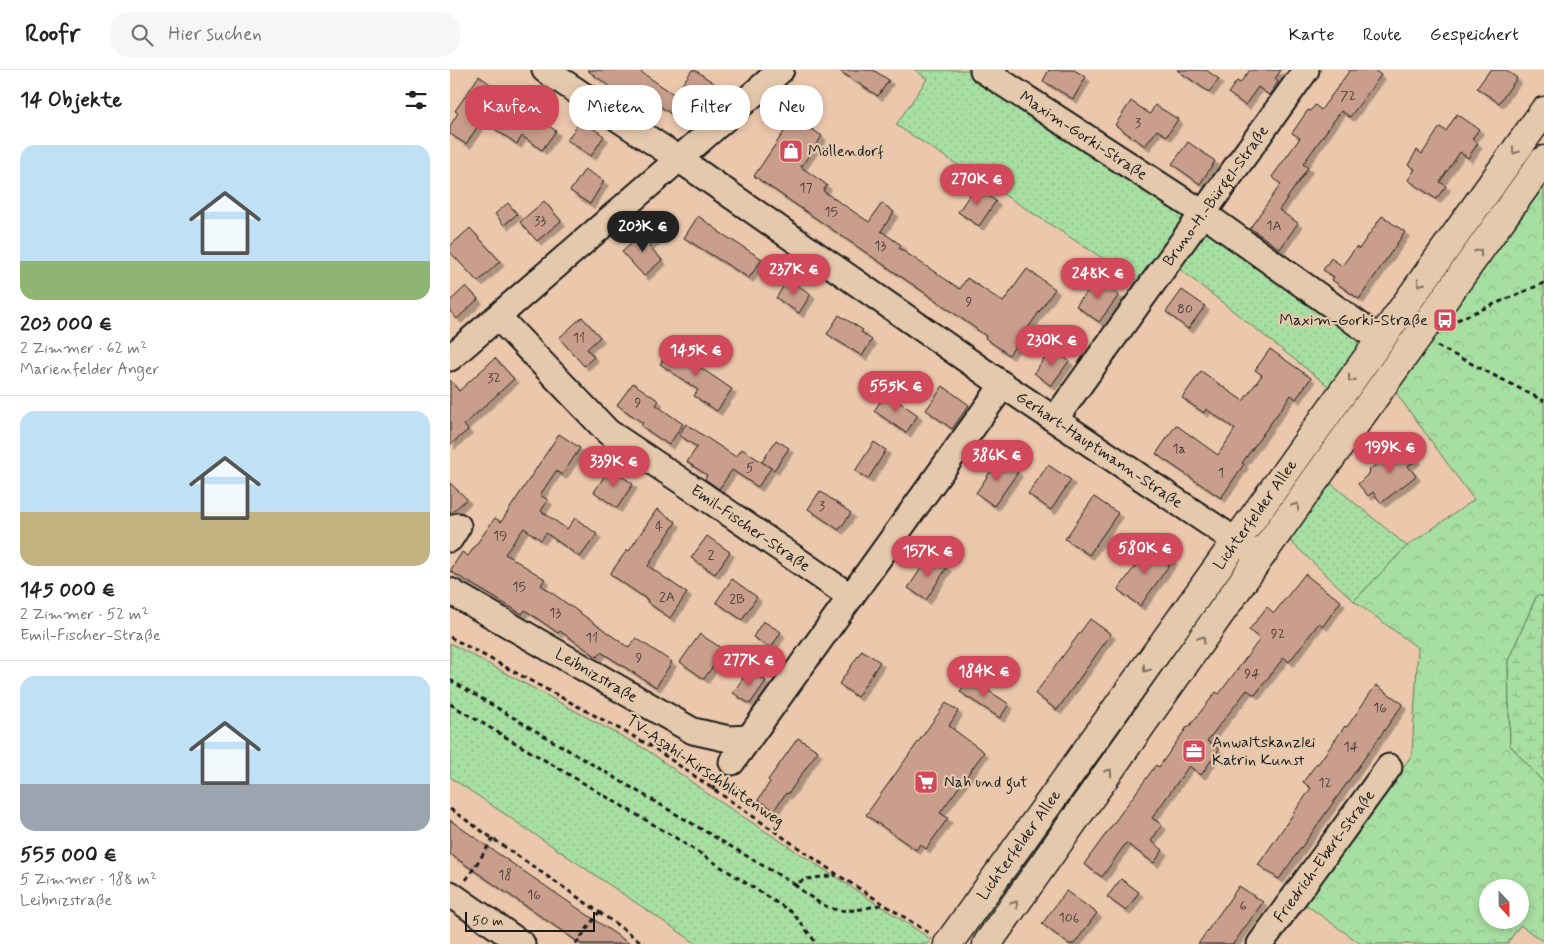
<!DOCTYPE html>
<html lang="de">
<meta charset="utf-8">
<style>
:root{--surface:#fff;--page:#f6f6f6;--text:#222;--muted:#767676;--line:#e0e0e0;--accent:#d1495b}
body{margin:0;font-family:Mynerve,sans-serif;background:var(--page);color:var(--text);height:100vh;display:flex;flex-direction:column;font-size:19px;white-space:nowrap}
*{box-sizing:border-box;margin:0}
p{font-size:16px;color:var(--muted)}
.icon{flex:none;width:28px;height:28px;fill:none;stroke:currentColor;stroke-width:2;stroke-linecap:round;stroke-linejoin:round}
.map{position:relative;flex:1;overflow:hidden}
.panel{display:flex;flex-direction:column;background:var(--surface);width:450px}
.panel>*{flex:none}
.guide{position:absolute;left:15px;top:15px;width:475px;height:45px;display:flex;gap:10px}
.needle{width:32px;rotate:158deg}
.tools{position:absolute;left:1029px;top:809px;display:grid;gap:10px}
.tools a{display:grid;place-items:center;width:50px;height:50px;border-radius:50%;background:var(--surface);box-shadow:0 2px 8px #0003;font-size:25px}
.scale{position:absolute;left:15px;bottom:12px;width:130px;box-sizing:border-box;padding-left:5px;border:2px solid #1c1c1c;border-top:0;font-size:14px;line-height:18px;white-space:nowrap;color:#1c1c1c;-webkit-text-stroke:4px #e5c9ac;paint-order:stroke}
.price{position:absolute;translate:-50% -42px;padding:0 11px;border-radius:18px;background:var(--accent);color:#fff;font-size:16px;line-height:32px;filter:drop-shadow(0 1px 2px #0008)}
.price::after{content:'';position:absolute;left:50%;top:30px;width:15px;height:11px;margin-left:-8px;background:inherit;clip-path:polygon(0 0,100% 0,50% 100%)}
.price.active{background:#222;color:#fff}
ul{padding:0;list-style:none}
li{display:grid;align-content:center;gap:10px;height:265px;padding:0 20px}
li+li{border-top:1px solid var(--line)}
li span{display:grid;place-items:center;height:155px;border-radius:15px;color:#555}
li>.icon{margin-inline-start:auto}
span .icon{width:90px;height:90px;fill:#fffc;stroke-width:1}
li b{font-size:21px}
h2{display:flex;justify-content:space-between;align-items:center;height:60px;padding:0 20px;font-size:21px}
.chip{padding:0 18px;border-radius:20px;background:var(--surface);box-shadow:0 2px 8px #0003;font-size:18px;line-height:45px}
.chip.active{background:var(--accent);color:#fff}
header{display:flex;align-items:center;gap:30px;box-sizing:border-box;height:70px;padding:0 25px;background:var(--surface);border-bottom:1px solid var(--line)}
header strong{font-size:24px}
nav{display:flex;gap:28px;margin-inline-start:auto;font-size:18px}
.search{width:350px;height:45px;background:var(--page);display:flex;align-items:center;gap:12px;box-sizing:border-box;padding:0 18px;border-radius:20px;color:var(--muted);font-size:19px}
main{display:flex;flex:1;min-height:0}
.map>svg:first-child{display:block}
</style>
<header>
<strong>Roofr</strong>
<div class="search"><svg class="icon" aria-label="search" viewBox="0 0 24 24"><circle cx="10" cy="10" r="6"/><path d="M15 15l6 6"/></svg>Hier suchen</div>
<nav><a>Karte</a><a>Route</a><a>Gespeichert</a></nav>
</header>
<main>
<section class="panel">
<h2>14 Objekte<svg class="icon" aria-label="filters" viewBox="0 0 24 24"><path d="M4 7h16M4 17h16"/><circle cx="9" cy="7" r="2"/><circle cx="15" cy="17" r="2"/></svg></h2>
<ul>
<li><span style="background:linear-gradient(#bfe0f5 75%,#8fb573 0)"><svg class="icon" aria-label="home" viewBox="0 0 24 24"><path d="M3 11l9-7 9 7M6 9v11h12V9"/></svg></span><div><b>203 000 €</b><p>2 Zimmer · 62 m²</p><p>Marienfelder Anger</p></div></li>
<li><span style="background:linear-gradient(#bfe0f5 65%,#c2b280 0)"><svg class="icon" aria-label="home" viewBox="0 0 24 24"><path d="M3 11l9-7 9 7M6 9v11h12V9"/></svg></span><div><b>145 000 €</b><p>2 Zimmer · 52 m²</p><p>Emil-Fischer-Straße</p></div></li>
<li><span style="background:linear-gradient(#bfe0f5 70%,#9aa5b1 0)"><svg class="icon" aria-label="home" viewBox="0 0 24 24"><path d="M3 11l9-7 9 7M6 9v11h12V9"/></svg></span><div><b>555 000 €</b><p>5 Zimmer · 188 m²</p><p>Leibnizstraße</p></div></li>
</ul>
</section>
<div class="map">
<svg width="1094" height="874" viewBox="0 0 1094 874">
<defs>
<pattern id="grass-dots" width="8" height="8" patternUnits="userSpaceOnUse" patternTransform="scale(1.25)"><rect width="8" height="8" fill="#a7dea1"/><path d="M2 2h.1M6 6h.1" fill="none" stroke="#8fbe8a" stroke-width="1.8" stroke-linecap="round"/></pattern>
<pattern id="forest-crowns" width="20" height="18" patternUnits="userSpaceOnUse" patternTransform="scale(1.25)"><rect width="20" height="18" fill="#a7dea1"/><path d="M2 6a3 3 0 1 1 6 0M12 15a3 3 0 1 1 6 0" fill="none" stroke="#8fbe8a"/></pattern>
<pattern id="wetland-marsh" width="20" height="14" patternUnits="userSpaceOnUse" patternTransform="scale(1.25)"><rect width="20" height="14" fill="#a7dea1"/><path d="M1 5h8M5 5V1M11 12h8M15 12V8" fill="none" stroke="#8fbe8a"/></pattern>
<filter id="shadow"><feDropShadow dx="4.5" dy="4.5" stdDeviation="0" flood-color="#0004"/></filter>
</defs>
<rect width="100%" height="100%" fill="#ebc7ac"/>
<filter id="ink" filterUnits="userSpaceOnUse"><feTurbulence type="fractalNoise" baseFrequency=".02" numOctaves="2"/><feDisplacementMap in="SourceGraphic" scale="10" xChannelSelector="R" yChannelSelector="G"/><feConvolveMatrix kernelMatrix="1 2 1 2 8 2 1 2 1" color-interpolation-filters="sRGB"/></filter>
<g filter="url(#ink)">
<g fill="url(#grass-dots)" stroke="#627d5e">
<polygon points="465,0 524,0 741,149 694,215 446,55 477,9"/>
<polygon points="757,158 901,263 907,271 908,282 882,319 726,196"/>
<polygon points="877,410 957,476 904,531 837,468"/>
<polygon points="779,494 789,500 532,865 523,858"/>
<polygon points="0,573 197,680 258,724 481,869 477,874 247,874 0,707"/>
</g>
<path fill="url(#forest-crowns)" stroke="#627d5e" fill-rule="evenodd" d="M1094 117V527L1087 525 1058 591 1060 675 1094 713V872L1070 855 1057 874H911L852 832 962 685 968 578 904 531 957 476 1024 430 944 320ZM1038 818H1070V850H1038Z"/>
<polygon fill="url(#wetland-marsh)" stroke="#627d5e" points="1087,525 1094,527 1094,713 1060,675 1058,591"/>
<g fill="#c99e8c" stroke="#1c1c1c" filter="url(#shadow)">
<polygon points="137,0 188,0 225,25 242,0 245,0 271,18 256,40 251,37 239,56 198,28 191,39"/>
<polygon points="388,0 423,0 439,10 428,26"/>
<polygon points="599,0 624,0 636,7 623,29 593,11"/>
<polygon points="727,0 756,0 769,9 759,22"/>
<polygon points="800,0 831,0 825,9 828,12 819,25 808,17 795,35 778,23 787,11 790,13"/>
<polygon points="900,0 924,0 931,5 900,47 891,41 853,94 858,98 829,140 848,153 830,179 800,158 831,114 822,107 850,68 842,63 858,40 860,41 865,35 871,40"/>
<polygon points="1040,0 1056,0 1067,8 1049,33 1027,18"/>
<polygon points="29,6 106,61 92,80 72,66 67,74 32,50 16,74 0,64 0,56 8,43 5,41"/>
<polygon points="681,31 700,44 705,35 728,49 717,66 707,60 695,76 665,55"/>
<polygon points="1007,44 1029,59 1022,69 1028,73 1018,88 1010,82 990,112 996,116 986,129 958,110 965,99 958,95 967,80 972,84 990,57 996,61"/>
<polygon points="344,47 372,66 351,97 377,115 373,121 419,152 432,133 444,142 431,161 451,175 449,178 510,219 517,208 553,232 577,199 605,219 559,285 535,268 536,266 497,238 304,106"/>
<polygon points="131,50 154,66 141,86 117,70"/>
<polygon points="738,72 765,91 750,114 722,94"/>
<polygon points="135,99 154,111 140,134 120,121"/>
<polygon points="525,117 546,131 529,156 508,142"/>
<polygon points="94,131 111,151 87,171 70,152"/>
<polygon points="58,133 67,144 54,155 45,144"/>
<polygon points="248,146 269,161 269,162 312,189 299,208 234,168"/>
<polygon points="932,146 955,162 909,229 882,210 884,207 873,200 881,188 892,196 906,177 909,179"/>
<polygon points="20,158 50,191 28,212 0,182 0,176"/>
<polygon points="199,158 208,168 199,176 212,190 194,206 172,182"/>
<polygon points="338,209 361,224 349,243 326,228"/>
<polygon points="646,209 669,225 649,252 626,236"/>
<polygon points="16,216 28,229 7,249 0,241 0,231"/>
<polygon points="732,220 755,236 738,259 716,242"/>
<polygon points="389,245 413,260 411,262 422,270 412,286 377,264"/>
<polygon points="132,247 150,267 137,279 144,287 134,296 109,268"/>
<polygon points="225,273 248,289 245,294 282,319 267,341 244,326 248,320 210,294"/>
<polygon points="602,278 619,291 601,316 584,303"/>
<polygon points="820,279 861,308 846,329 841,325 792,393 794,394 771,428 706,384 726,355 768,385 785,359 756,339 754,343 732,328 751,301 793,331 812,305 805,300"/>
<polygon points="45,288 64,309 14,355 18,360 0,375 0,310 9,321"/>
<polygon points="183,313 209,331 206,335 233,354 219,375 191,356 193,353 167,335"/>
<polygon points="493,316 519,335 502,359 476,340"/>
<polygon points="436,323 468,345 456,363 424,341"/>
<polygon points="236,354 286,387 292,379 321,398 308,417 282,400 269,419 255,409 257,405 237,392 247,377 229,365"/>
<polygon points="109,364 130,378 112,405 106,401 90,425 98,430 91,441 117,459 125,448 147,464 130,487 96,463 91,470 74,458 55,484 95,509 91,515 179,578 186,568 222,592 206,617 151,582 147,587 110,561 108,563 75,540 72,544 0,501 12,482 18,486 45,448 51,452"/>
<polygon points="326,370 339,378 324,400 312,392"/>
<polygon points="424,372 436,380 418,409 405,401"/>
<polygon points="955,373 967,389 958,396 966,406 931,433 923,422 918,426 908,414 920,402 919,400"/>
<polygon points="549,389 568,402 544,436 526,423"/>
<polygon points="598,395 621,410 601,440 578,424"/>
<polygon points="160,398 183,414 167,438 144,422"/>
<polygon points="0,413 17,429 0,444"/>
<polygon points="370,421 401,443 389,460 358,439"/>
<polygon points="644,427 668,443 639,485 615,469"/>
<polygon points="207,439 226,452 198,496 237,523 220,548 197,532 198,530 160,504 177,480 179,481"/>
<polygon points="257,466 280,482 265,504 241,488"/>
<polygon points="701,474 723,490 690,536 668,520"/>
<polygon points="480,485 497,497 476,530 458,518"/>
<polygon points="855,504 875,520 891,531 873,556 869,553 839,592 834,587 805,625 797,620 757,671 769,679 751,705 739,696 702,748 712,755 701,771 713,780 704,793 676,773 652,807 634,794 706,695 709,697 737,657 738,658 766,622 769,624 810,569 799,560 817,537 824,543"/>
<polygon points="282,509 307,527 292,550 266,532"/>
<polygon points="640,549 661,564 607,640 585,624"/>
<polygon points="313,551 331,562 321,578 303,567"/>
<polygon points="250,564 274,580 254,609 230,592"/>
<polygon points="412,580 430,592 407,627 389,614"/>
<polygon points="299,599 316,611 300,634 283,623"/>
<polygon points="519,608 559,634 550,648 510,622"/>
<polygon points="926,615 953,634 829,809 808,795 861,718 853,712 867,693 868,694 895,656 897,657"/>
<polygon points="496,633 508,641 499,656 534,682 490,743 498,748 476,779 470,774 466,780 416,745"/>
<polygon points="348,668 368,681 338,724 336,723 324,740 308,730 320,712 318,710"/>
<polygon points="0,750 28,770 180,874 131,874 32,806 0,784"/>
<polygon points="671,809 689,822 676,841 657,827"/>
<polygon points="789,816 813,832 783,874 748,874"/>
<polygon points="616,821 647,843 624,874 619,874 592,854"/>
</g>
<g fill="none" stroke-linecap="round" stroke-linejoin="round">
<g stroke="#1c1c1c" stroke-width="29">
<g id="minor">
<path id="s1" d="M95 0 229 89 553 315 804 483"/>
<path id="s2" d="M533 0 754 144 929 269"/>
<path id="s3" d="M48 247 158 362 254 426 401 527"/>
<polyline points="0,288 331,0"/>
<path id="s4" d="M605 349 856 0"/>
<polyline points="0,469 8,456"/>
<path id="s5" d="M0 521 243 661 279 669 299 668"/>
<polyline points="282,692 553,315"/>
<polyline points="0,824 72,874"/>
<path id="s6" d="M810 874 939 697"/>
</g>
</g>
<g stroke="#1c1c1c" stroke-width="31">
<g id="major">
<path id="s7" d="M498 874 1094 41"/>
<polyline points="537,874 810,487 1094,90"/>
</g>
</g>
<g stroke="#1c1c1c" stroke-width="3" stroke-dasharray="5 4" stroke-linecap="butt">
<polyline points="1007,250 1094,213"/>
<polyline points="987,276 1094,331"/>
<polyline points="0,567 201,676 388,805 479,863"/>
<polyline points="0,610 344,814 357,809 387,805"/>
<polyline points="0,634 226,768 343,843 367,874"/>
<polyline points="262,720 271,708"/>
<polyline points="0,739 149,842 126,874"/>
<polyline points="16,810 43,769"/>
<path d="M344 814C380 844 389 845 434 834"/>
<polyline points="149,842 194,874"/>
</g>
<use href="#minor" stroke="#e5c9ac" stroke-width="25"/>
<use href="#major" stroke="#e5c9ac" stroke-width="28"/>
</g>
<defs><path id="oneway-chevron" d="M-2-3.5L2.5 0L-2 3.5" fill="none" stroke-width="1.6" stroke-linecap="round" stroke-linejoin="round" transform="scale(1.25)"/></defs>
<g stroke="#807264">
<use href="#oneway-chevron" transform="translate(1065 81) rotate(126)"/>
<use href="#oneway-chevron" transform="translate(1029 182) rotate(-55)"/>
<use href="#oneway-chevron" transform="translate(970 213) rotate(126)"/>
<use href="#oneway-chevron" transform="translate(901 309) rotate(126)"/>
<use href="#oneway-chevron" transform="translate(846 436) rotate(-54)"/>
<use href="#oneway-chevron" transform="translate(752 569) rotate(-55)"/>
<use href="#oneway-chevron" transform="translate(696 599) rotate(126)"/>
<use href="#oneway-chevron" transform="translate(659 702) rotate(-55)"/>
<use href="#oneway-chevron" transform="translate(565 834) rotate(-55)"/>
</g>
</g>
<defs>
<g id="shop-square" transform="scale(1.25)"><rect x="-9" y="-9" width="18" height="18" rx="4" fill="#d1495b" stroke="#e5c9ac"/><path d="M-5-2.5h2.3a2.7 3.5 0 0 1 5.4 0H5L5.5 6h-11ZM-1.5-2.5h3a1.5 2.3 0 0 0-3 0Z" fill="#fff"/></g>
<g id="bus-square" transform="scale(1.25)"><rect x="-9" y="-9" width="18" height="18" rx="4" fill="#d1495b" stroke="#e5c9ac"/><path d="M-5-6H5V4H4V6H2V4H-2V6H-4V4H-5ZM-3.5-4V0h7V-4ZM-3.5 1.2v1.5H-2V1.2ZM2 1.2v1.5H3.5V1.2Z" fill="#fff"/></g>
<g id="office-square" transform="scale(1.25)"><rect x="-9" y="-9" width="18" height="18" rx="4" fill="#d1495b" stroke="#e5c9ac"/><path d="M-6-3h4V-5.5h4V-3h4V5H-6ZM-1-4.5V-3h2v-1.5ZM-6 0V1H6V0Z" fill="#fff"/></g>
<g id="supermarket-square" transform="scale(1.25)"><rect x="-9" y="-9" width="18" height="18" rx="4" fill="#d1495b" stroke="#e5c9ac"/><path d="M-6-5.5h2.5l.6 2H6L4.5 2H-2.5L-4.4-4H-6ZM-1.5 3.2a1.3 1.3 0 1 0 .1 0ZM3 3.2a1.3 1.3 0 1 0 .1 0Z" fill="#fff"/></g>
</defs>
<g fill-rule="evenodd">
<use href="#shop-square" x="341" y="81"/>
<use href="#bus-square" x="995" y="250"/>
<use href="#office-square" x="744" y="681"/>
<use href="#supermarket-square" x="476" y="712"/>
</g>
<g text-anchor="middle" dominant-baseline="central" stroke-width="4.5" stroke-linejoin="round" paint-order="stroke">
<g font-size="14" fill="#473c38">
<text x="898" y="26">72</text>
<text x="688" y="53">3</text>
<text x="356" y="118">17</text>
<text x="381" y="142">15</text>
<text x="90" y="151">33</text>
<text x="824" y="156">1A</text>
<text x="430" y="176">13</text>
<text x="519" y="232">9</text>
<text x="735" y="239">80</text>
<text x="129" y="268">11</text>
<text x="44" y="308">32</text>
<text x="188" y="333">9</text>
<text x="729" y="379">1a</text>
<text x="300" y="398">5</text>
<text x="771" y="403">1</text>
<text x="372" y="436">3</text>
<text x="209" y="457">4</text>
<text x="50" y="466">19</text>
<text x="261" y="485">2</text>
<text x="69" y="517">15</text>
<text x="217" y="527">2A</text>
<text x="287" y="529">2B</text>
<text x="105" y="543">13</text>
<text x="828" y="564">92</text>
<text x="142" y="568">11</text>
<text x="189" y="588">9</text>
<text x="802" y="604">94</text>
<text x="930" y="638">16</text>
<text x="901" y="677">14</text>
<text x="875" y="713">12</text>
<text x="55" y="805">18</text>
<text x="84" y="825">16</text>
<text x="793" y="836">6</text>
<text x="619" y="848">106</text>
</g>
<g font-size="16" fill="#1c1c1c" stroke="#e5c9ac">
<text stroke="none"><textPath href="#s2" startOffset="120">Maxim-Gorki-Straße</textPath></text>
<text stroke="none"><textPath href="#s4" startOffset="275">Bruno-H.-Bürgel-Straße</textPath></text>
<text stroke="none"><textPath href="#s1" startOffset="672">Gerhart-Hauptmann-Straße</textPath></text>
<text stroke="none"><textPath href="#s7" startOffset="528">Lichterfelder Allee</textPath></text>
<text stroke="none"><textPath href="#s3" startOffset="331">Emil-Fischer-Straße</textPath></text>
<text stroke="none"><textPath href="#s5" startOffset="169">Leibnizstraße</textPath></text>
<text transform="translate(255 701) rotate(34)">TV-Asahi-Kirschblütenweg</text>
<text stroke="none"><textPath href="#s7" startOffset="122">Lichterfelder Allee</textPath></text>
<text stroke="none"><textPath href="#s6" startOffset="109">Friedrich-Ebert-Straße</textPath></text>
</g>
<g font-size="16" fill="#1c1c1c" stroke="#e5c9ac" text-anchor="start">
<text x="358" y="81">Möllendorf</text>
<text x="978" y="250" text-anchor="end">Maxim-Gorki-Straße</text>
<text x="762" y="672">Anwaltskanzlei<tspan x="762" dy="18">Katrin Kunst</tspan></text>
<text x="494" y="712">Nah und gut</text>
</g>
</g>
</svg>
<div class="tools">
<a><svg class="needle" viewBox="-14 -14 28 28"><path d="M0-13l5 13h-10z" fill="#e53935"/><path d="M0 13l5-13h-10z" fill="#767676"/></svg></a>
</div>
<div class="scale">50 m</div>
<b class="price" style="left:527px;top:136px">270K €</b>
<b class="price active" style="left:193px;top:183px">203K €</b>
<b class="price" style="left:344px;top:226px">237K €</b>
<b class="price" style="left:648px;top:230px">248K €</b>
<b class="price" style="left:602px;top:297px">230K €</b>
<b class="price" style="left:246px;top:307px">145K €</b>
<b class="price" style="left:446px;top:343px">555K €</b>
<b class="price" style="left:940px;top:404px">199K €</b>
<b class="price" style="left:547px;top:412px">386K €</b>
<b class="price" style="left:164px;top:418px">339K €</b>
<b class="price" style="left:695px;top:505px">580K €</b>
<b class="price" style="left:478px;top:508px">157K €</b>
<b class="price" style="left:299px;top:617px">277K €</b>
<b class="price" style="left:534px;top:628px">184K €</b>
<div class="guide">
<a class="chip active">Kaufen</a>
<a class="chip">Mieten</a>
<a class="chip">Filter</a>
<a class="chip">Neu</a>
</div>
</div>
</main>
